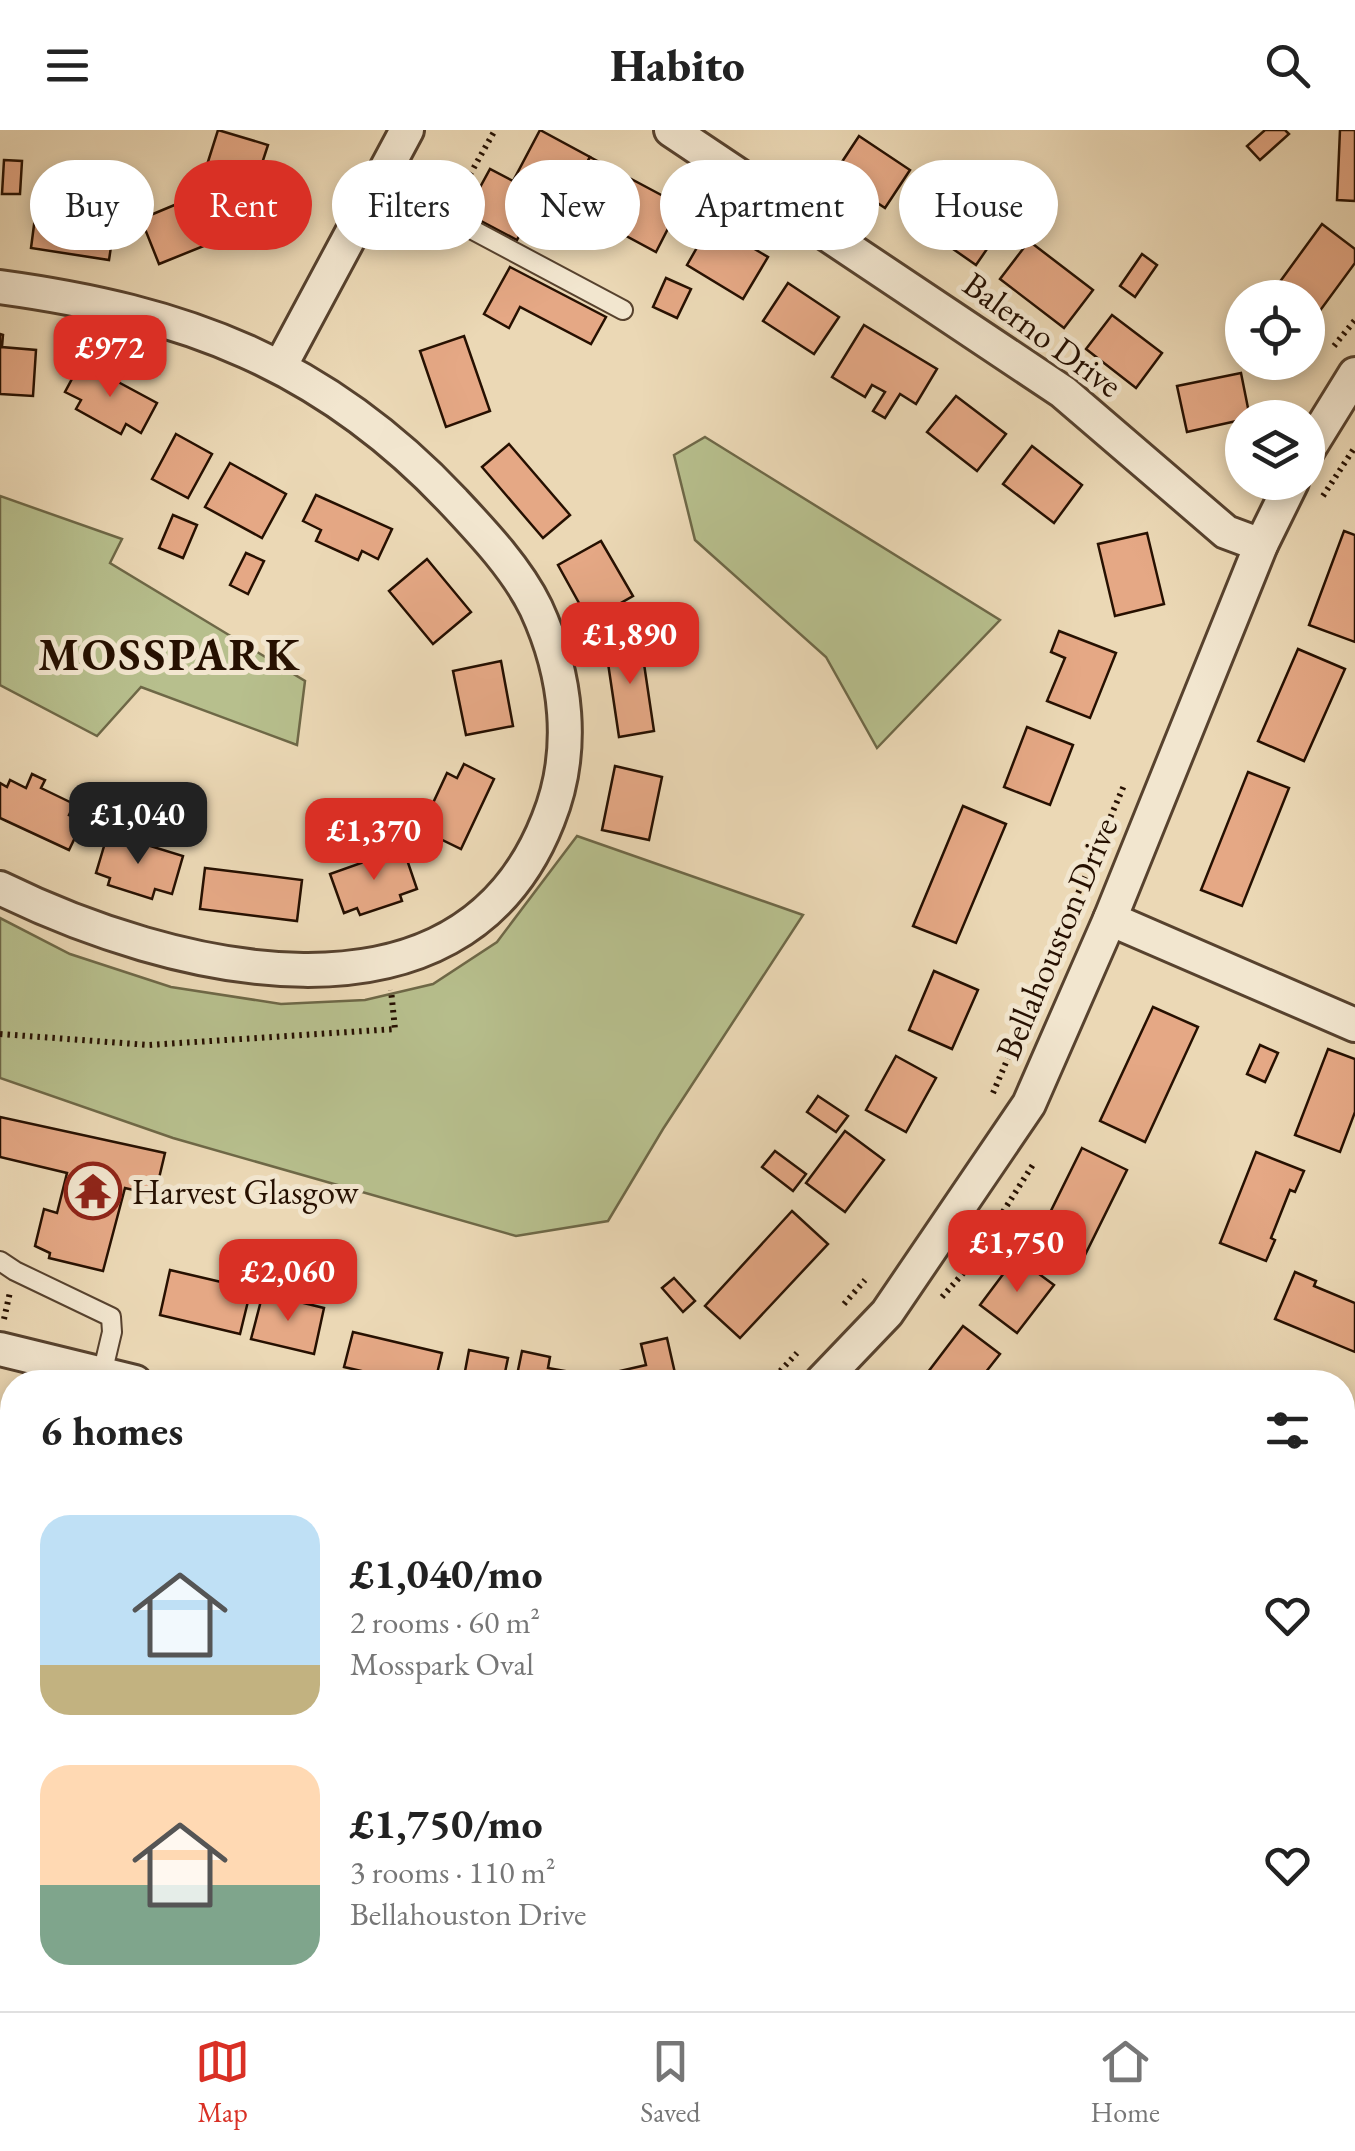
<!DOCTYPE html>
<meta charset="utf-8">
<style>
:root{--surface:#fff;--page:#f6f6f6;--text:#222;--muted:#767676;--line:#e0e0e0;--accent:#d93025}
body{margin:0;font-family:"EB Garamond",serif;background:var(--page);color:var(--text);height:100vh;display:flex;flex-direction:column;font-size:38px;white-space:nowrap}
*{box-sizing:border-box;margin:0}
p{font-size:32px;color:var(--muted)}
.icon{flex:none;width:55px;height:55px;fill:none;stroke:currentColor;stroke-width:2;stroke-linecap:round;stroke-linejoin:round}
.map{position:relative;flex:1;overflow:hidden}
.drawer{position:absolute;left:0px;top:1240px;width:1355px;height:642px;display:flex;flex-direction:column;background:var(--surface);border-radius:40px 40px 0 0;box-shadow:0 5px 15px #0003}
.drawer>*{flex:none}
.top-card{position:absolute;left:30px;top:30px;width:1295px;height:90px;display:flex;gap:20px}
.buttons{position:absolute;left:1225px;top:150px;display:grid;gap:20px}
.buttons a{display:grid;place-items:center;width:100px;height:100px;border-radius:50%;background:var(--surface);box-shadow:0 5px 15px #0003;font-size:50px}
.price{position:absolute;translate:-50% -85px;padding:0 22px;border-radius:20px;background:var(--accent);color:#fff;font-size:32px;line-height:65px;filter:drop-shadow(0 2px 5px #0008)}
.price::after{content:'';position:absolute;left:50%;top:60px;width:30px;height:22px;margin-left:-15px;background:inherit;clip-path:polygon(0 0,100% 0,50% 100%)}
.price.selected{background:#222;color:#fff}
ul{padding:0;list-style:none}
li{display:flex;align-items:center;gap:30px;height:250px;padding:0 40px}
li span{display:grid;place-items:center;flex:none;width:280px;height:200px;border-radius:30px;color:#555}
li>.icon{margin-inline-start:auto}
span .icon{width:120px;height:120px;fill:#fffc;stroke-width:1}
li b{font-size:42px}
h2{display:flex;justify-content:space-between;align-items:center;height:120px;padding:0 40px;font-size:42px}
.pill{padding:0 35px;border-radius:45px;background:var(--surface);box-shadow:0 5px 15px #0003;font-size:35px;line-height:90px}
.pill.selected{background:var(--accent);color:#fff}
header{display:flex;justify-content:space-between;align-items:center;height:130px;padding:0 40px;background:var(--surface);font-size:45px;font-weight:800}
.tabs{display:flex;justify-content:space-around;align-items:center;height:140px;border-top:2px solid var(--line);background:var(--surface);font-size:28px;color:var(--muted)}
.tabs a{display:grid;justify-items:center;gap:5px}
.tabs .selected{color:var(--accent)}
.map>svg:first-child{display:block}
</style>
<header><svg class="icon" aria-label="menu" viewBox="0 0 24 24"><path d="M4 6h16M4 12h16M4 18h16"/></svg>Habito<svg class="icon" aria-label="search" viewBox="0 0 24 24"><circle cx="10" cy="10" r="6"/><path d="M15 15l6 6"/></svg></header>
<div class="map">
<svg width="1355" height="1881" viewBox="0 0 1355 1881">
<rect width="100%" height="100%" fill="#ebd8b5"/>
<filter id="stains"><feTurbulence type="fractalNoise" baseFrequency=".002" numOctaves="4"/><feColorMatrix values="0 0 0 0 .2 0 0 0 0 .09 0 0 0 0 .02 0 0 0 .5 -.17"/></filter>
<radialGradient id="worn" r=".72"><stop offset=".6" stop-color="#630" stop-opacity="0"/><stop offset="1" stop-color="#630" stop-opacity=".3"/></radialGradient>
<g fill="#b7bf8d" stroke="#6e6847" stroke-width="2.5">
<polygon points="705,307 1000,490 877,618 826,527 695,410 674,325"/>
<polygon points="0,366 122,409 110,433 305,551 297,615 141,557 97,606 0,555"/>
<polygon points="577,706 803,785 663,999 608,1091 516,1106 173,1008 0,948 0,788 70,824 171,857 281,874 365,870 433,854 497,812"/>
</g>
<g fill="#e5a885" stroke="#261001" stroke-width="2.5">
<polygon points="218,0 268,15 255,55 206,38"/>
<polygon points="540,0 590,27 565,73 542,61 517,110 466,83 490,39 513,51"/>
<polygon points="1265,0 1285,0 1289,4 1260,30 1247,16"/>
<polygon points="1340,0 1355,0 1355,71 1337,70"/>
<polygon points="859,6 910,40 885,78 834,44"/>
<polygon points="590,27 680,75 656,122 565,73"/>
<polygon points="4,30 22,31 20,64 2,64"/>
<polygon points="934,48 970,73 977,64 1009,87 976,135 907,87"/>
<polygon points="208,61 226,107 159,134 141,89"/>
<polygon points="37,72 116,84 109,130 31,118"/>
<polygon points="1036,76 1050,85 1035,108 1021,99"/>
<polygon points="711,93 768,127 743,169 687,135"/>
<polygon points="1322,94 1355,119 1355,133 1308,197 1308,168 1268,168"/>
<polygon points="1029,111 1093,160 1064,198 1000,149"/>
<polygon points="1142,124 1157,135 1135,167 1120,156"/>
<polygon points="510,137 606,187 591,214 520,177 509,198 484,184"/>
<polygon points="666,148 691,159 677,188 653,177"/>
<polygon points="788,153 839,187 814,224 763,191"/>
<polygon points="1112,185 1162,223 1136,258 1086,219"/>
<polygon points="864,195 937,239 916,274 900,264 885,288 873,281 885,262 872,255 865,267 832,247"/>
<polygon points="0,204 3,205 2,217 36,220 33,266 0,264"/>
<polygon points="464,206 490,281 446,297 420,221"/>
<polygon points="81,232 157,273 141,303 126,294 121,304 76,279 81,270 65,262"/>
<polygon points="1241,243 1250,288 1187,302 1177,256"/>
<polygon points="956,266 1006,304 977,341 927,302"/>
<polygon points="176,304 212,324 188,368 152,349"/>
<polygon points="509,314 570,385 543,408 482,337"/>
<polygon points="1032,316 1082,355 1054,393 1003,354"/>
<polygon points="230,333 286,364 262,408 205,377"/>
<polygon points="316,365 392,399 378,429 362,421 358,430 316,411 321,400 303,391"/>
<polygon points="173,385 197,395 183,428 159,418"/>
<polygon points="1344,401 1355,405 1355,512 1309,495"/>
<polygon points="1147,403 1164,474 1115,486 1098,414"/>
<polygon points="601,411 633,466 589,491 558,435"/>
<polygon points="246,423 264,431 248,464 230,455"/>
<polygon points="427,429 471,482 433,514 389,461"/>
<polygon points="1059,501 1116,523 1090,588 1047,571 1065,528 1051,522"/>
<polygon points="640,507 654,601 619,607 605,513"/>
<polygon points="1298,519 1345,539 1304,631 1258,611"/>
<polygon points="501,531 513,596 466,605 453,541"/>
<polygon points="1027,597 1073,615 1050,675 1004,657"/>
<polygon points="464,634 494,649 461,719 426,702 433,689 427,686 447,643 457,648"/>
<polygon points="615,636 662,647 649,710 602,700"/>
<polygon points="1248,642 1289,658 1242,776 1201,760"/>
<polygon points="32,644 45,650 41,658 74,674 69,685 83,691 69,720 0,688 0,653 7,657 10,650 26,658"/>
<polygon points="963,676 1006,694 956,813 913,796"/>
<polygon points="108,703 183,726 172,764 155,759 152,769 108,755 110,748 96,743"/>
<polygon points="403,718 417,759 400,765 402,771 360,785 357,778 344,783 330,744"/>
<polygon points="205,738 302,750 297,791 200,779"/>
<polygon points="934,841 978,860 952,919 909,900"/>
<polygon points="1153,877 1198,897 1145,1012 1100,991"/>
<polygon points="1260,915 1278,923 1265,952 1247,944"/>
<polygon points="1328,919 1355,929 1355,982 1340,1022 1295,1005"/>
<polygon points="896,926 936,948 906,1002 866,980"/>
<polygon points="818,966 848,986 836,1002 807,982"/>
<polygon points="0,987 165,1023 155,1065 125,1058 103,1141 49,1128 50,1123 35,1116 44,1079 57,1083 67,1043 0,1027"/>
<polygon points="845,1001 884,1030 845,1082 806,1053"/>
<polygon points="1082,1018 1127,1040 1083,1129 1038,1107"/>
<polygon points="775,1021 806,1044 793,1061 762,1037"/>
<polygon points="1256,1022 1304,1041 1295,1062 1290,1060 1271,1108 1275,1110 1266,1131 1220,1113"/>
<polygon points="792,1081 828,1114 740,1208 705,1176"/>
<polygon points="1016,1127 1054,1155 1017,1203 980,1175"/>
<polygon points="170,1140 251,1159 240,1204 160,1185"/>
<polygon points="1295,1142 1316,1151 1314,1156 1355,1173 1355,1222 1275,1189"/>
<polygon points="674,1148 695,1171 683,1182 662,1158"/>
<polygon points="263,1163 324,1178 314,1224 251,1209"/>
<polygon points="963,1196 1000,1224 978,1252 934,1252 925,1246"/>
<polygon points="353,1202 442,1223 435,1252 409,1252 344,1237"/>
<polygon points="667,1208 677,1252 591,1252 589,1248 646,1235 641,1214"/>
<polygon points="469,1220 508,1228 504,1247 516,1250 522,1221 550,1227 548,1238 565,1241 563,1252 463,1252"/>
<polygon points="0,1281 12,1284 12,1336 0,1333"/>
<polygon points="1345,1545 1355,1546 1355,1596 1342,1595 1342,1550"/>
<polygon points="1342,1758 1355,1765 1355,1828 1342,1821"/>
<polygon points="294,1870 391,1870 392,1873 369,1881 306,1881 304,1876 297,1879"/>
<polygon points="673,1870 738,1870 755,1881 690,1881"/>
<polygon points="1125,1870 1218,1870 1231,1878 1230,1881 1143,1881"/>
</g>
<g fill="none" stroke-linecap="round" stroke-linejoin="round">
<g stroke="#57422e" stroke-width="22">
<g id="lane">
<polyline points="379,50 623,180"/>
<polyline points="0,1131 15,1141 111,1187 112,1202 102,1244"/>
</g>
</g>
<g stroke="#57422e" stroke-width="38">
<g id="street">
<polyline points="671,0 1063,262 1226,402 1261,415"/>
<path d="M0 157C184 182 323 233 453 371 483 403 517 439 536 478 567 545 576 621 548 690 459 917 167 840 0 758"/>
<polyline points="281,235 407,0"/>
<polyline points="1308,320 1355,244"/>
<polyline points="1110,789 1355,895"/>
<polyline points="0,1219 135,1252"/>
<polyline points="821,1252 887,1183 1029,974 1110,789 1261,415 1292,352"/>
<polyline points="1342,1485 1355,1486"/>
<polyline points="563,1870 580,1881"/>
<polyline points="1323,1870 1340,1881"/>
<polyline points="455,1881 459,1870"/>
</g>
</g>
<g stroke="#261001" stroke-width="52">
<g id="secondary">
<polyline points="0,1825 12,1832"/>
<polyline points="82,1870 102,1881"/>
</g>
</g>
<g stroke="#261001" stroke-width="6" stroke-dasharray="2.5 5" stroke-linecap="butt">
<polyline points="459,64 495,0"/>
<polyline points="1334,216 1355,190"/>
<polyline points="1323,366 1355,317"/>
<polyline points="0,904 149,915 395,899 391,860"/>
<polyline points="993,963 1125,653"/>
<polyline points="942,1167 966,1140 1034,1033"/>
<polyline points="844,1174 865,1150"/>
<polyline points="4,1189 10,1162"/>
<polyline points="770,1252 797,1223"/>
<polyline points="0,1767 12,1774"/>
<polyline points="180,1870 199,1881"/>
</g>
<use href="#lane" stroke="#f2e6cf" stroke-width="18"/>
<use href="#street" stroke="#f2e6cf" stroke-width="32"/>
<use href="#secondary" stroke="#f2e6cf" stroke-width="48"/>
</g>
<defs>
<g id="temple-ring" transform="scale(2.875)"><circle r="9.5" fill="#f2e6cf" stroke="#8f2418" stroke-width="1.5"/><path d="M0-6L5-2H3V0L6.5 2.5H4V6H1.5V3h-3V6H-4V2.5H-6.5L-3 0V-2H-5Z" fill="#8f2418"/></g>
</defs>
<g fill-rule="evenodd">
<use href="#temple-ring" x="93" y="1061"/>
</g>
<g text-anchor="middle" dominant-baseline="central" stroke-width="10" stroke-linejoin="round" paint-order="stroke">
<g font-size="35" fill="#261001" stroke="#f2e6cf">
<text transform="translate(1043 204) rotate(36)">Balerno Drive</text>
<text transform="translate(1056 808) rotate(-67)">Bellahouston Drive</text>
</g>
<g font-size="35" fill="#261001" stroke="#f2e6cf" text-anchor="start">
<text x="132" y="1061">Harvest Glasgow</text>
</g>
<g font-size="45" font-weight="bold" letter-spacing="2.5" fill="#261001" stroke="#f2e6cf">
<text x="170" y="524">MOSSPARK</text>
</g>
</g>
<rect width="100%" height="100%" filter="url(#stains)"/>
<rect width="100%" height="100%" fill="url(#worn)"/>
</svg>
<div class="buttons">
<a><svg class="icon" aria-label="locate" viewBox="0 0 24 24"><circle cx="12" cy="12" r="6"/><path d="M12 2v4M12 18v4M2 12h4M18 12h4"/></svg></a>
<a><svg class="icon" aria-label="layers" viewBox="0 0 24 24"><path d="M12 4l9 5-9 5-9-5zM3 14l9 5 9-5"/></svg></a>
</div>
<b class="price" style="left:110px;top:270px">£972</b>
<b class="price" style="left:630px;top:557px">£1,890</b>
<b class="price selected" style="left:138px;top:737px">£1,040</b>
<b class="price" style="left:374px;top:753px">£1,370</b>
<b class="price" style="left:1017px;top:1165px">£1,750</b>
<b class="price" style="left:288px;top:1194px">£2,060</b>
<div class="top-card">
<a class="pill">Buy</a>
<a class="pill selected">Rent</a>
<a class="pill">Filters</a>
<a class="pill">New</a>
<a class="pill">Apartment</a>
<a class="pill">House</a>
</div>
<section class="drawer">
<h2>6 homes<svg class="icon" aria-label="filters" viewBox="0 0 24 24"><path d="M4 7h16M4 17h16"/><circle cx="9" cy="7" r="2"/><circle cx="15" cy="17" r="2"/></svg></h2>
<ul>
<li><span style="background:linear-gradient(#bfe0f5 75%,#c2b280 0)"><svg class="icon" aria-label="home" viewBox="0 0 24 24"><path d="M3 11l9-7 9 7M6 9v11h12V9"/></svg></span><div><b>£1,040/mo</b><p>2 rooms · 60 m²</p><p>Mosspark Oval</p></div><svg class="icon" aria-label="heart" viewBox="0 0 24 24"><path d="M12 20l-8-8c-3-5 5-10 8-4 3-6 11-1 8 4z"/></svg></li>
<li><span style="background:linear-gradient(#ffd9b3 60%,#7fa58c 0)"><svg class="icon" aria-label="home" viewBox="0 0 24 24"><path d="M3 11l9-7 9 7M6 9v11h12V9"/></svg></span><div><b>£1,750/mo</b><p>3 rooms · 110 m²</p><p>Bellahouston Drive</p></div><svg class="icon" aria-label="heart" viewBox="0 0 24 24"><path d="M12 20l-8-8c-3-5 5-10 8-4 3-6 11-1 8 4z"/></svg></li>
</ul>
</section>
</div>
<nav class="tabs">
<a class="selected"><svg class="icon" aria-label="map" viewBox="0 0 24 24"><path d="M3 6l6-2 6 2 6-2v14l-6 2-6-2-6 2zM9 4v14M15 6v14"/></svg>Map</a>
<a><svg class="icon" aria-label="saved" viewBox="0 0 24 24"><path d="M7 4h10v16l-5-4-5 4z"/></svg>Saved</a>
<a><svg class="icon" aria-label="home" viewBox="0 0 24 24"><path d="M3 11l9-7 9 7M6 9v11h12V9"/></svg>Home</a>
</nav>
